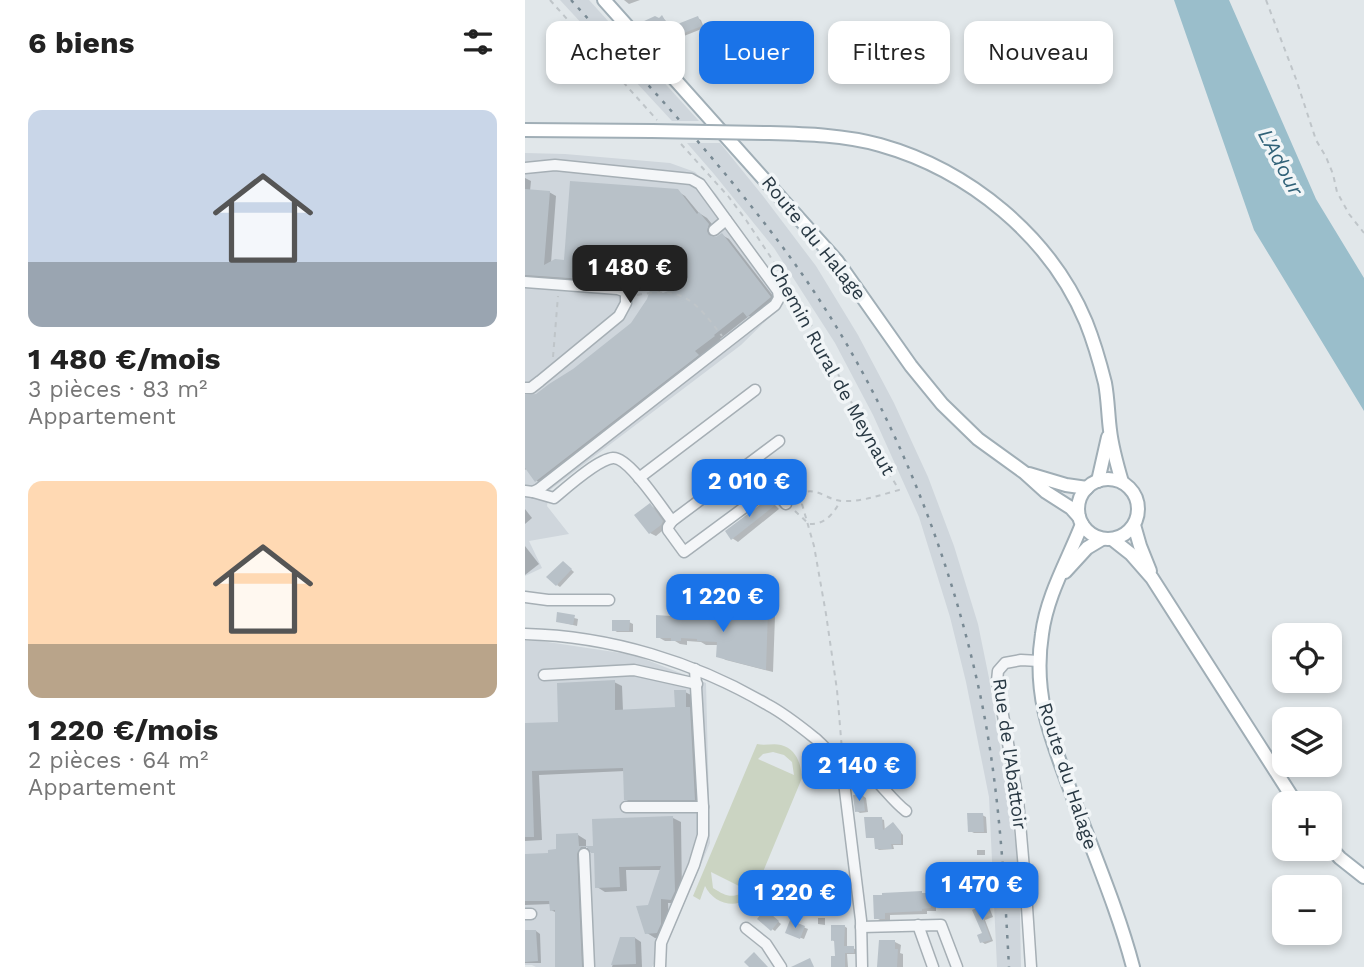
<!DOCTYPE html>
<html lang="fr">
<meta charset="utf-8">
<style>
:root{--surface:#fff;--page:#f2f2f2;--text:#222;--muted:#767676;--accent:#1a73e8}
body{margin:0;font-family:"Work Sans",sans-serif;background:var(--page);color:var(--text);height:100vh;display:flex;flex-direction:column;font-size:26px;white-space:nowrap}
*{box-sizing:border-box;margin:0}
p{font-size:23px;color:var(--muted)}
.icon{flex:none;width:38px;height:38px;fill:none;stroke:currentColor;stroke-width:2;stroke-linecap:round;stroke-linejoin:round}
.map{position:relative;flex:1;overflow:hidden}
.panel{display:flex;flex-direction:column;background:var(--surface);width:525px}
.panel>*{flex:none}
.banner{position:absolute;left:21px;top:21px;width:665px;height:63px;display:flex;gap:14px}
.tools{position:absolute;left:747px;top:623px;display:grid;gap:14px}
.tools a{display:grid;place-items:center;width:70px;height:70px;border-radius:14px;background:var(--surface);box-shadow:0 4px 10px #0003;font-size:35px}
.price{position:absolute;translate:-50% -60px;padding:0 16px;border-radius:14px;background:var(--accent);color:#fff;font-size:23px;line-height:46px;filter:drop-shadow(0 2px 4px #0008)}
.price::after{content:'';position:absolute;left:50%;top:42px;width:21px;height:16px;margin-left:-10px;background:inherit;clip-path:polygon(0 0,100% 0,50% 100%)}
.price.on{background:#222;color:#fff}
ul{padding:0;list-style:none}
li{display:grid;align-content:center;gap:14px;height:371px;padding:0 28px}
li span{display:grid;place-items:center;height:217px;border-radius:14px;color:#555}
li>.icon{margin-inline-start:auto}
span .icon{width:126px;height:126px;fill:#fffc;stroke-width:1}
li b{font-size:30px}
h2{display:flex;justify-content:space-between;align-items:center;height:84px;padding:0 28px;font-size:30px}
.chip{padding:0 24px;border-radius:14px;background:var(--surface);box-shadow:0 4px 10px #0003;font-size:24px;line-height:63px}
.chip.on{background:var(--accent);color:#fff}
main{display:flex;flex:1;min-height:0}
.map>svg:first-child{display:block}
</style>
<main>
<section class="panel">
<h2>6 biens<svg class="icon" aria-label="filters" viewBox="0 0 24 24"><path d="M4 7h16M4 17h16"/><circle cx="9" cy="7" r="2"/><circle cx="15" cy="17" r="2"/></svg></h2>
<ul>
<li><span style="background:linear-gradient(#c9d6e8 70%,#9aa5b1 0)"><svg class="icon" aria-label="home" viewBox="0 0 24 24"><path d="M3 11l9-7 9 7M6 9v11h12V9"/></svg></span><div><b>1 480 €/mois</b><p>3 pièces · 83 m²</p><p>Appartement</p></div></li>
<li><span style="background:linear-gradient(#ffd9b3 75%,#b9a48a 0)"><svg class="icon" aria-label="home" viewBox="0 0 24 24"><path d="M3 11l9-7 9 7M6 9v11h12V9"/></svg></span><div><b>1 220 €/mois</b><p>2 pièces · 64 m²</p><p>Appartement</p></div></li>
</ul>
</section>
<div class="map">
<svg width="839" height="967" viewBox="0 0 839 967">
<rect width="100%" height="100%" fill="#e1e7ea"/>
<g fill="#cfd6dc">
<polygon points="35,0 64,0 174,121 147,121"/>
<polygon points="162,143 195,143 238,196 291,266 333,335 369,403 403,477 429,546 453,624 464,678 494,864 496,967 472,967 464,797 441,682 425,617 394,517 348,415 310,343 249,248 189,174"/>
<polygon points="0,153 40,154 145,163 170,172 191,194 258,292 256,306 216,345 25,490 22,506 44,534 4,541 17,568 0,576"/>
<polygon points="0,641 16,641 109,655 181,683 185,843 147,933 127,967 11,967 7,965 0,965"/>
</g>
<path fill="#cbd4c2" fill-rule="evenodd" d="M232 744C240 746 248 743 256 745 271 749 276 763 277 778L230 891C230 892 222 899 221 900 206 909 187 901 180 886L175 900 168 896ZM248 752 259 755 267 762 269 775 233 759 238 754ZM186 872 222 890C208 899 202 897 188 888Z"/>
<polygon fill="#9abecb" points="649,0 704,0 791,199 839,278 839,411 729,230"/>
<g fill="#0003">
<polygon points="99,0 115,0 104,4"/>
<polygon points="137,17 144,24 129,33 126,31 134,20"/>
<polygon points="173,18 176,20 179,28 159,36 155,34"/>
<polygon points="0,178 6,181 5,191 24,192 31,196 26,263 40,262 152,191 160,196 174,213 182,218 191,229 188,235 189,239 197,235 204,239 252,301 230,319 224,316 195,339 196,340 176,355 180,359 19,485 12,481 2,468 0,470 0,397 11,396 49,370 108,324 123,300 128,287 134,290 138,295 144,292 148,284 144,274 135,279 128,275 126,268 123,266 114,267 93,277 80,277 67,282 9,278 0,280"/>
<polygon points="244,501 249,504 254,509 213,542 207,538"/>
<polygon points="125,505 131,509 143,526 131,536 125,533"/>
<polygon points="0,509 7,518 0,524"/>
<polygon points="0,546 14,564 0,575"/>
<polygon points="42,566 49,572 35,587 32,585"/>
<polygon points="242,612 250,616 248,672 201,660 193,656 193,645 181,645 176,642 162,641 162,645 155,644 150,641 140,641 133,637 148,617 155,615 160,618 223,616"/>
<polygon points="34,614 53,619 52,626 32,621"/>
<polygon points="104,622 108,624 108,632 92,632 89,630"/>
<polygon points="89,682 97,686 98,711 152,709 160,692 168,696 178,803 108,804 100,799 100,771 14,775 17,840 0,841 0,725 35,724"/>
<polygon points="338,796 341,798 343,812 335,813 332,811"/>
<polygon points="457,815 461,817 462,833 449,833 445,831"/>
<polygon points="148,818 156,822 157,896 154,903 143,903 144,929 140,937 130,938 122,933 124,907 136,870 101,870 102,891 80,892 72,887 70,852 68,850 61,854 64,967 32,967 32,913 26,910 26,904 0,905 0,856 25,854 33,851 53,835 61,840 61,848 70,848"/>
<polygon points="356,819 359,820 360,831 370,826 378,835 378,845 368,845 369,849 354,850 351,848 351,838 343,837"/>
<rect x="452" y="850" width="8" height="5"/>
<polygon points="256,889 259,891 255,901 240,896"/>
<polygon points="405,895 411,898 411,911 402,911 402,914 365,915 365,921 357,921 351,918 350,897"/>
<polygon points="317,897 321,899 319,910 298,905"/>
<polygon points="461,906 464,907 468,917 460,920 468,941 460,944 457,942 459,934 449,911"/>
<polygon points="244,914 256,924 250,931 247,929"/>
<polygon points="293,918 300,918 300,925 293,924"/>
<polygon points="266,922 283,929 279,939 265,934"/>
<polygon points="319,926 322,928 322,948 331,949 332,954 322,954 323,967 308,967 312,957 311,942 307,940"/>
<polygon points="11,931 15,934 16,963 0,963 0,932"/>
<polygon points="110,938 116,942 117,967 87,967 96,939"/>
<polygon points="370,942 376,945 375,953 378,954 378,967 354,967"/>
</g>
<g fill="#b8c1c8">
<polygon points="137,15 141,22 125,32 117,22 130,16 134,18"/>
<polygon points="173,16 177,26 154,35 150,25"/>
<polygon points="45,181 153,189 172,214 174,212 184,224 182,231 184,235 191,237 197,233 246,297 222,317 218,312 189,335 190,336 170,351 174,355 10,482 0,468 0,395 11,394 24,384 48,369 106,323 122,299 127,284 132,291 138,293 143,291 147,283 146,279 141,272 136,271 126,276 125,269 121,265 115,263 106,264 86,273 72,274 58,279 0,275 0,189 25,191 19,265 30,259 39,260"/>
<polygon points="244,498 249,506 206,540 200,531"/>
<polygon points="125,503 138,521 136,525 124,534 109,515"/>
<polygon points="38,561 47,569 31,586 21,577"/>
<polygon points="221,609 243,610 241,670 191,657 192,642 172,641 172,639 156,638 156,641 146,641 146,638 131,638 131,615 146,616 146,613 156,613 156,616 172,616 172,613 221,614"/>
<polygon points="32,612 50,615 48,625 31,622"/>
<polygon points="87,620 105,620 104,631 87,631"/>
<polygon points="90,680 90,710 150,707 149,690 161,690 161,707 165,707 170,800 99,800 98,768 7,771 9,837 0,837 0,723 33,722 32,683"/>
<polygon points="338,794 340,811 330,812 328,795"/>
<polygon points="442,813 458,813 459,832 443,832"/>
<polygon points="148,816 150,891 146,900 136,899 136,924 132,933 120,934 111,906 123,905 136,866 94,867 95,887 70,888 69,853 66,853 62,847 56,847 52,854 57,967 30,967 30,910 25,911 24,901 0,901 0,854 23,853 23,850 31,849 31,834 53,833 54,846 68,846 67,819"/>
<polygon points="339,817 357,817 358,830 368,822 376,832 376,844 366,844 367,849 350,849 349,838 341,838"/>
<polygon points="240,881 257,887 252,901 235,895"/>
<polygon points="397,891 397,893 406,893 406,908 397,909 397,911 360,913 360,919 349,919 348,895 357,895 357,893"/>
<polygon points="298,893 318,895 316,909 296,906"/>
<polygon points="461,904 466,915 458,918 466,940 455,943 452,935 457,933 447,910"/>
<polygon points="240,909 254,921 246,931 232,919"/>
<polygon points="265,920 280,926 275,939 260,933"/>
<polygon points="306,925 320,925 319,946 329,946 329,953 320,953 320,967 306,967 306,956 310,956 309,940 306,941"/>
<polygon points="0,930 11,930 13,961 0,962"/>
<polygon points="95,937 110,937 111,964 86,965"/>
<polygon points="354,940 370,940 370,949 373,949 372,967 352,967"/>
<polygon points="229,952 243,967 224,967 219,962"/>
<polygon points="285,958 289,967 266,967"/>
</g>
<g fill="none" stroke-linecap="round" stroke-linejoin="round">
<g stroke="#a6afb5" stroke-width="13">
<g id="minor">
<polyline points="0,168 30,165 166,179 175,184 253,291 254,298 250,305 14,489 8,492 0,491"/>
<polyline points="189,230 201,220"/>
<polyline points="0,282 93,289 101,292 101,303 94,316 15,381 6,388 0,388"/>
<polyline points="114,478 230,390"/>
<path d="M8 492 29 498C41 488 73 459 88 458 104 457 136 507 147 521L143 527V530L159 552 247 487 261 504"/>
<polyline points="147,521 254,441"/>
<polyline points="0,597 23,600 84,600"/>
<path d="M0 634C85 636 170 662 243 705 260 714 276 727 291 739 298 745 306 755 315 760 321 763 329 763 335 767 353 778 364 798 381 811"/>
<polyline points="19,675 109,670 172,684"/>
<polyline points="319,761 318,774 336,920 337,967"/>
<polyline points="101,807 178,807 170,669"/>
<polyline points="59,854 64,967"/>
<polyline points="0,914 6,914"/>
<polyline points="393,925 408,967"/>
<polyline points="336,927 416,925 432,967"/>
<polyline points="221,928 241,944 256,967"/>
<polyline points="135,967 136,943 169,865 178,835 178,807"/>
<polyline points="506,967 501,892 493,800 472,681 473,671 480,663 496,660 514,661"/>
</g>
</g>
<g stroke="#a0aeb6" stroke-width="16">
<g id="major">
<polyline points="79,0 312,261 386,366 417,404 453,439 500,473 521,492 546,508 554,517"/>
<polyline points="0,130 127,131"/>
<path d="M244 133C281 134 319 135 355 145 444 170 525 236 561 322 569 342 575 363 580 383 583 399 583 415 585 430 587 448 592 465 597 482"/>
<polyline points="504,474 541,485 562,488"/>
<circle cx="583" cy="509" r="30"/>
<polyline points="573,481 583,437"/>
<path d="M557 524C543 560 522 595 517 634 507 697 528 743 549 800 569 855 593 910 608 967"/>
<polyline points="609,525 615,546 625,571"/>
<polyline points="587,539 606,554 627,578 771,803"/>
<polyline points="540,572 562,548 577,539"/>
<polyline points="805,847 815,858 839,877"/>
</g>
</g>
<g stroke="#bfc5c9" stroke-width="2" stroke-dasharray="5 5" stroke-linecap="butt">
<polyline points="25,0 132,120"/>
<polyline points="741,0 771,79 791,140 801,157 808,174 812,192 824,214 839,233"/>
<path d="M156 144 203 196 221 220 245 256 304 355 341 433 374 490C355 495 337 502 318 501 304 501 293 488 280 492L277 504 289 546 301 614 312 690 317 750"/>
<path d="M112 295C159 286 170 301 197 336"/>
<polyline points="28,357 33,296"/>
<path d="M270 511 284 524C299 525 309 514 315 501"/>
</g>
<use href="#minor" stroke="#f4f6f8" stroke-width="10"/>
<use href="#major" stroke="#fff" stroke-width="12"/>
<path stroke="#798a94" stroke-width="2.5" stroke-dasharray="3.5 7" stroke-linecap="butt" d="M46 0C116 77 187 153 250 237 352 370 420 531 455 694 474 784 479 876 484 967"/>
<g stroke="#a0aeb6" stroke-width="16" stroke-linecap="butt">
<polyline id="major-bridge" points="127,131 244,133"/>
</g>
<use href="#major-bridge" stroke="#fff" stroke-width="12"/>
</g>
<g text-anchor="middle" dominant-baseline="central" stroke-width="7" stroke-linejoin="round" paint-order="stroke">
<g font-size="19" fill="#283843" stroke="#f1f5f7">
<text transform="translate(289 238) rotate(51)">Route du Halage</text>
<text transform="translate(307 369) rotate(61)">Chemin Rural de Meynaut</text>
<text transform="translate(485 754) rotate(82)">Rue de l'Abattoir</text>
<text transform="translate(543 776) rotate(72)">Route du Halage</text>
</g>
<g font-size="21" font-style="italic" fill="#316278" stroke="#f1f5f7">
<text transform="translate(756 162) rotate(62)">L'Adour</text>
</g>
</g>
</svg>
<div class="tools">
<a><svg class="icon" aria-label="locate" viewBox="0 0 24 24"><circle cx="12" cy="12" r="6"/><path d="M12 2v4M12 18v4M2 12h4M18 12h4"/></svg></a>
<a><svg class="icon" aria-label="layers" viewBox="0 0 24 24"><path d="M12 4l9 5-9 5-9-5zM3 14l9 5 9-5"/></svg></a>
<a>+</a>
<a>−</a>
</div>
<b class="price on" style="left:105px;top:305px">1 480 €</b>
<b class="price" style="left:224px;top:519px">2 010 €</b>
<b class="price" style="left:198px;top:634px">1 220 €</b>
<b class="price" style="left:334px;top:803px">2 140 €</b>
<b class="price" style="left:457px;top:922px">1 470 €</b>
<b class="price" style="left:270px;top:930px">1 220 €</b>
<div class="banner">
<a class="chip">Acheter</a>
<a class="chip on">Louer</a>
<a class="chip">Filtres</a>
<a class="chip">Nouveau</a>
</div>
</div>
</main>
